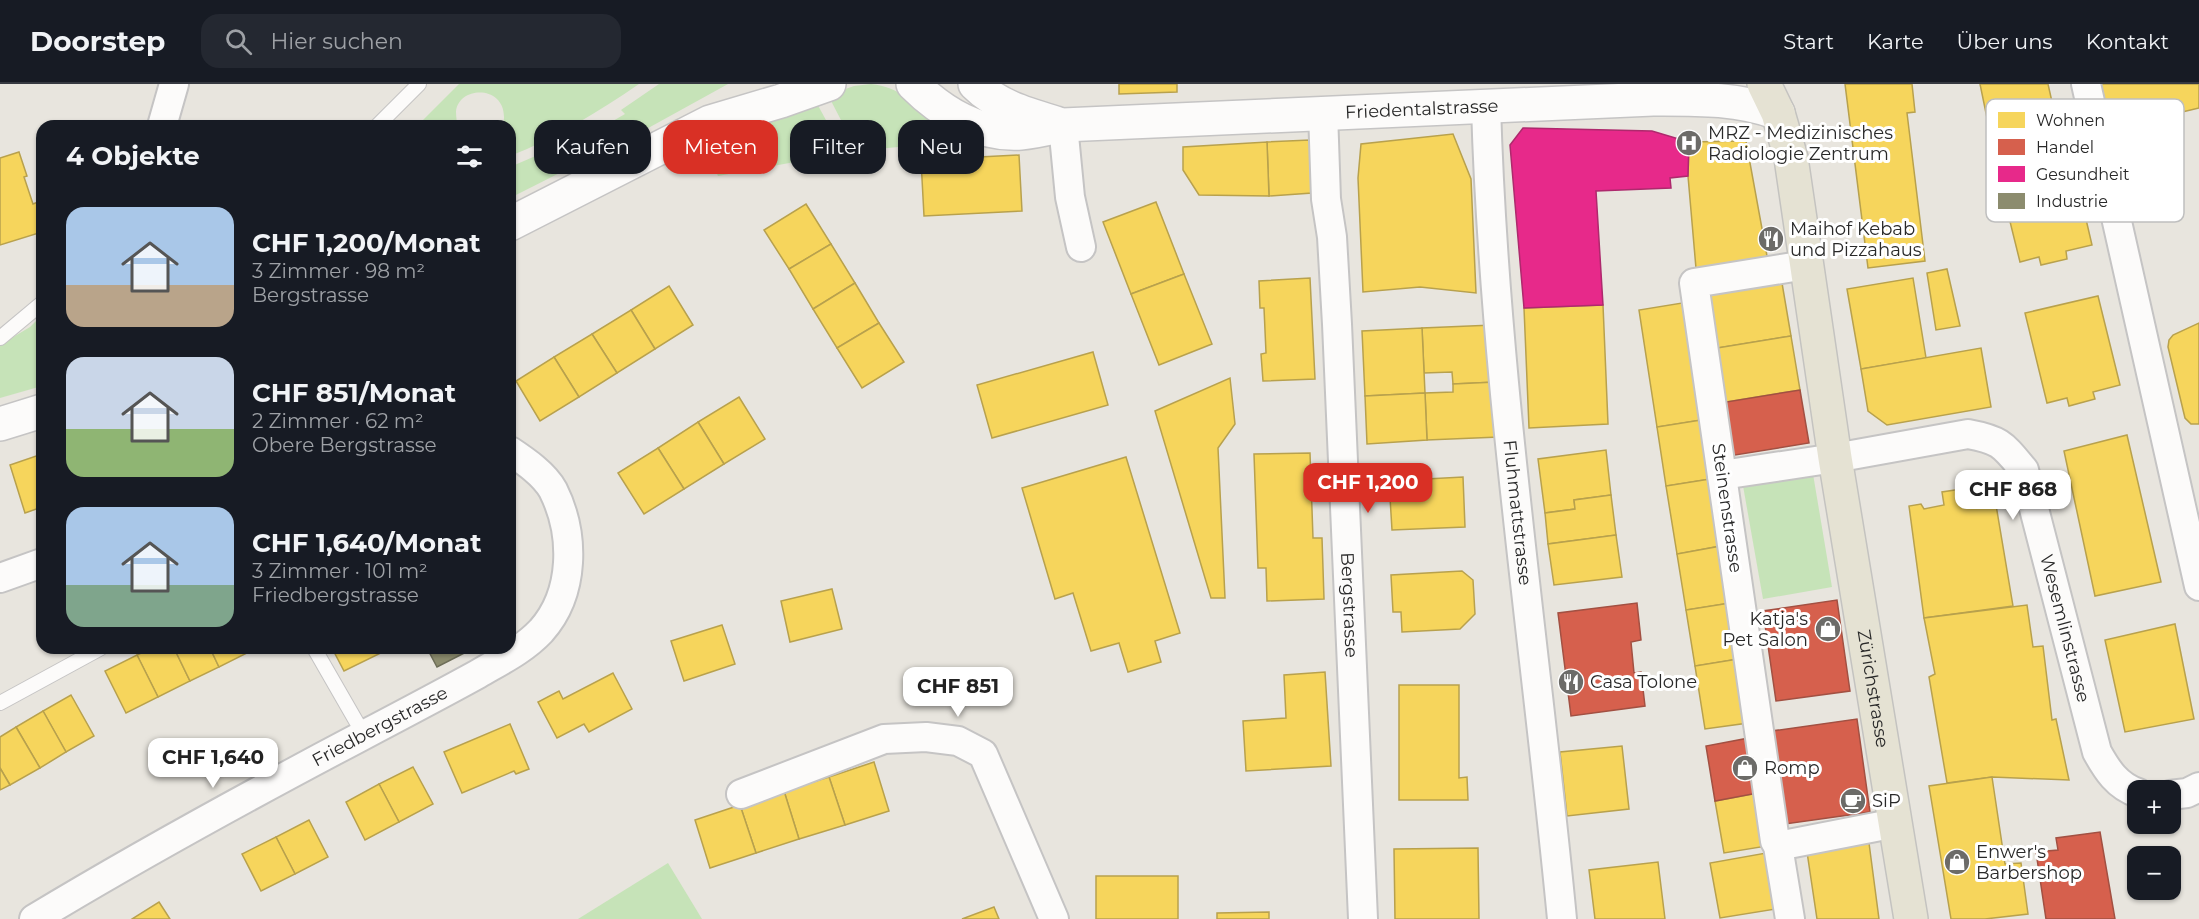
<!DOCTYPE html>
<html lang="de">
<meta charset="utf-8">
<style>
:root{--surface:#171b24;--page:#242831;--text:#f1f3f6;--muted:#9ea1a6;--line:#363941;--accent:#d93025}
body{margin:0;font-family:Montserrat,sans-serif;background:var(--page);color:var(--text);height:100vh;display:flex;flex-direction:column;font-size:22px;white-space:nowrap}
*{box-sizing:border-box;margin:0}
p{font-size:20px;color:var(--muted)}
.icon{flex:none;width:33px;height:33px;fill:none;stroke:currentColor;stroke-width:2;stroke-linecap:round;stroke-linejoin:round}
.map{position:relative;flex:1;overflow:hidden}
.sheet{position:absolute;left:36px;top:36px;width:480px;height:534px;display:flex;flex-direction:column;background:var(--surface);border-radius:18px;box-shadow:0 2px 4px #0004}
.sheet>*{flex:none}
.guide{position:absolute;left:534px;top:36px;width:570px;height:54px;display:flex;gap:12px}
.controls{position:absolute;left:2127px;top:696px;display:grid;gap:12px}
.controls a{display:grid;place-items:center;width:54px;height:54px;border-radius:12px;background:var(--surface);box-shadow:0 2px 4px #0004;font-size:30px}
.price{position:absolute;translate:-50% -51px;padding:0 14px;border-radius:12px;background:#fff;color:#222;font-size:20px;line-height:39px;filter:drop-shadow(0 2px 3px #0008)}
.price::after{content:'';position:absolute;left:50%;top:36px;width:18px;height:14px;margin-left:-9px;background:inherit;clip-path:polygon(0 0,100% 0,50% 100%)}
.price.selected{background:var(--accent);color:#fff}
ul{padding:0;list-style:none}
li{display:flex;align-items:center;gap:18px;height:150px;padding:0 30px}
li span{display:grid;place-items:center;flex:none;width:168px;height:120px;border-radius:18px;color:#555}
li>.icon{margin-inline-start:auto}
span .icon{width:72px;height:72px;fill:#fffc;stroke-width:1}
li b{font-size:26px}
h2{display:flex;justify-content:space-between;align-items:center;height:72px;padding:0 30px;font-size:26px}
.tag{padding:0 21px;border-radius:18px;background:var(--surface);box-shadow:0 2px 4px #0004;font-size:21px;line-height:54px}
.tag.selected{background:var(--accent);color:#fff}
header{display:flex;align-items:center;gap:36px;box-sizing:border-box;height:84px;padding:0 30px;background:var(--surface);border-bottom:2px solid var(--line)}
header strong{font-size:28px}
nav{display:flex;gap:33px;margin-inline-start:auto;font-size:21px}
.search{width:420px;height:54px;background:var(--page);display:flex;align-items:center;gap:15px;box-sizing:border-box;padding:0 21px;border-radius:18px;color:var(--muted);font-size:22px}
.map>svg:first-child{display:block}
</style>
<header>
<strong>Doorstep</strong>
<div class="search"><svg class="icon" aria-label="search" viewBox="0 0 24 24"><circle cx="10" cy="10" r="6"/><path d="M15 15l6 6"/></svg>Hier suchen</div>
<nav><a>Start</a><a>Karte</a><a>Über uns</a><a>Kontakt</a></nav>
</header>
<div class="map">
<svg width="2199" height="835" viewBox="0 0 2199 835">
<rect width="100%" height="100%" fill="#e8e5de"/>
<g fill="#c6e3b8">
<path d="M459 0H639C598 28 556 54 510 72V42H503C512 0 458 0 456 28 456 32 457 38 457 42H427L422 37Z"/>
<polygon points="659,0 728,0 641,48 510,114 510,83 561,61 580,50 585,53 625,30 621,26"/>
<path d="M871 0C900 3 913 19 933 38L929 60 857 67 828 11 854 2Z"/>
<polygon points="815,16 844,69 718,92 707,65"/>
<polygon points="42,231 42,302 0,314 0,261 30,243"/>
<polygon points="1812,384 1832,503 1763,515 1742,396"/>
<polygon points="668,779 702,835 578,835"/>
</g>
<g fill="#f6d55c" stroke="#b8a14d" stroke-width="1.5">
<polygon points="1119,0 1177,0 1177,8 1119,10"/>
<polygon points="1845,0 1912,0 1915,28 1907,29 1925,177 1868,184"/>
<polygon points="1980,0 2048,0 2059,49 1993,63"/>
<polygon points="2101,0 2199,0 2199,24 2111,45"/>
<polygon points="1453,50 1471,95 1476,209 1420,203 1363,208 1358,94 1361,60"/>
<polygon points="1310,56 1312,109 1269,112 1267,58"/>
<polygon points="1746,57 1769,183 1697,196 1688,92 1689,58"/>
<polygon points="1267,58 1269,112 1199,111 1183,86 1183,63"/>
<polygon points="19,68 27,92 24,93 33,120 38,118 42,129 42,148 0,161 0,74"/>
<polygon points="1019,71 1022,127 924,132 921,76"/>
<polygon points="2071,71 2092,161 2066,167 2067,175 2041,181 2039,173 2020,178 1998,89"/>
<polygon points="1156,118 1184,190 1131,210 1103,138"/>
<polygon points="806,120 831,160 789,185 764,146"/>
<polygon points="831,160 855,199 813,225 789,185"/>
<polygon points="1947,185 1960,242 1936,246 1927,189"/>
<polygon points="1184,190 1212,260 1159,281 1131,210"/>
<polygon points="1310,194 1315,295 1263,297 1261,270 1266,269 1264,224 1260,224 1259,197"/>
<polygon points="1913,194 1926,274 1861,285 1847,205"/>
<polygon points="855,199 879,239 837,264 813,225"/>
<polygon points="1782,199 1791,252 1711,265 1702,212"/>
<polygon points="669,202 693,241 655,265 631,226"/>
<polygon points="2098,212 2120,301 2093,308 2095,315 2069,322 2067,314 2047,319 2025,229"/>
<polygon points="1682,219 1701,336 1657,343 1639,226"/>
<polygon points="1603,221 1608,340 1529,344 1524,224"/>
<polygon points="631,226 655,265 617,289 592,250"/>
<polygon points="879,239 904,278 862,304 837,264"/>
<polygon points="2199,239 2199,340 2191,340 2185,334 2168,263 2169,256 2173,251"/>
<polygon points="1493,241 1496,298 1453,300 1452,288 1424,289 1422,244"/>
<polygon points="1422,244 1425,309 1365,312 1362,247"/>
<polygon points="592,250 617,289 579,313 554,273"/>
<polygon points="1791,252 1800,306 1720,319 1711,265"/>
<polygon points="1981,264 1991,323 1887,341 1868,327 1861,285"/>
<polygon points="1093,268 1108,321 992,354 977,301"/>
<polygon points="554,273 579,313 540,337 516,297"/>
<polygon points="1230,294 1235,340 1218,364 1225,514 1211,514 1155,327"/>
<polygon points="1496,298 1499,353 1427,356 1425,309 1453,308 1453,300"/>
<polygon points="1425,309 1427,356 1367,360 1365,312"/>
<polygon points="739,313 765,355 724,380 698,338"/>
<polygon points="1701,336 1710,395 1666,402 1657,343"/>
<polygon points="698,338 724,380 684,405 658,364"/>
<polygon points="2127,351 2161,498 2095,512 2064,367"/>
<polygon points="658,364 684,405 644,430 618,389"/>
<polygon points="1606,366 1611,411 1574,416 1575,425 1545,429 1538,375"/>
<polygon points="1310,369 1313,454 1322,454 1324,515 1267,517 1266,484 1258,484 1254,370"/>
<polygon points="42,370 42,423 25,429 10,381"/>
<polygon points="1126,373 1180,549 1155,557 1161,578 1128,588 1119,559 1091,567 1073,509 1055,515 1022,404"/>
<polygon points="1463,393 1465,443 1392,446 1389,397"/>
<polygon points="1710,395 1721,462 1677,470 1666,402"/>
<polygon points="1968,404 1970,419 1995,415 2013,522 1924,534 1909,422 1921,420 1924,425 1944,421 1942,408"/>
<polygon points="1611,411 1616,451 1548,460 1545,429 1575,425 1574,416"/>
<polygon points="1616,451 1622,493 1554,501 1548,460"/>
<polygon points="1721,462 1730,519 1686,526 1677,470"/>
<polygon points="1462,487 1473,496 1475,530 1460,545 1402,548 1401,528 1393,528 1391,491"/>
<polygon points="832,505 842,545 790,558 781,517"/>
<polygon points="1730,519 1738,575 1695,582 1686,526"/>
<polygon points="2027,521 2033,563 2043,562 2052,636 2056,635 2069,696 1992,693 1947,699 1929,593 1935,590 1924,534"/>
<polygon points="2175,540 2194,635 2125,648 2105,556"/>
<polygon points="722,541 735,580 684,597 671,557"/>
<polygon points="152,564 174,564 190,597 158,613 137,571"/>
<polygon points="174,564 210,564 219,583 190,597"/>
<polygon points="210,564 247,564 249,568 219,583"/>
<polygon points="332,564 386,564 387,566 344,587"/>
<polygon points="137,571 158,613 126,629 105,587"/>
<polygon points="1738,575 1748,639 1705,645 1695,582"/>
<polygon points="1325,588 1331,682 1246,687 1243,637 1286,634 1284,591"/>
<polygon points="613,589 632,625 589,648 584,640 557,654 538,618 559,607 563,615"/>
<polygon points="1399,601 1459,601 1459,694 1467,693 1468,716 1399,716"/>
<polygon points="71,611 94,652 66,668 43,627"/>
<polygon points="43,627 66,668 40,684 16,643"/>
<polygon points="510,640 529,685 516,690 514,687 462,709 444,668"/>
<polygon points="16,643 40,684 10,701 0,684 0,653"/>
<polygon points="1622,662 1629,725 1567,732 1560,668"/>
<polygon points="874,678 889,727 845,741 829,693"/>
<polygon points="413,683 433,720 399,738 379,700"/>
<polygon points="0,684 10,701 0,706"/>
<polygon points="829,693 845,741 799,755 784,707"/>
<polygon points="1992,693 2005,780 2021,779 2028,830 1985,835 1951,835 1929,702"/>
<polygon points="379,700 399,738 365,756 346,718"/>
<polygon points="784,707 799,755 756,769 740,721"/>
<polygon points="1758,709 1767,762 1724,769 1715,717"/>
<polygon points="740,721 756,769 710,784 695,736"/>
<polygon points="309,736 328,773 295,790 276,753"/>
<polygon points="276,753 295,790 261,807 242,770"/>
<polygon points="1869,759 1879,835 1817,835 1807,768"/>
<polygon points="1478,764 1479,835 1395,835 1394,765"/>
<polygon points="1766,769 1776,825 1720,834 1710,779"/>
<polygon points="1658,778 1665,835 1595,835 1589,786"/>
<rect x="1096" y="792" width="82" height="43"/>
<polygon points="159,818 170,835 132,835"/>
<polygon points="994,823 999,835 962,835"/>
<polygon points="1269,828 1269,835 1217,835 1217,829"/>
</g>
<g fill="#d6604d" stroke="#a25042" stroke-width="1.5">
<polygon points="1800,306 1809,359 1729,372 1720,319"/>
<polygon points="1837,516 1850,607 1776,617 1763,527"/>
<polygon points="1637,519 1641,556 1631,558 1634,589 1641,588 1645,622 1571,632 1558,529"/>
<polygon points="1857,635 1870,728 1785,740 1772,647"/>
<polygon points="1749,654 1758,709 1715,717 1706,662"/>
<polygon points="2100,748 2115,835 2046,835 2036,768 2058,766 2056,754"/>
</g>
<polygon fill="#e7298a" stroke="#ae296d" stroke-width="1.5" points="1523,44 1652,47 1689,58 1688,92 1670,94 1671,104 1596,107 1603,221 1524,224 1510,61"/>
<polygon fill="#8c8c6e" stroke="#6e6e59" stroke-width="1.5" points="427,564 474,564 437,583"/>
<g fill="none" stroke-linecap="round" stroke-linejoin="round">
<g stroke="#c5c4c4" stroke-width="16">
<g id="lane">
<polyline points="377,42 419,0"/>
<polyline points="0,254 42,219"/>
<polyline points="314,564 364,651"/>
<polyline points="0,619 101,564"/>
</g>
</g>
<g stroke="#c5c4c4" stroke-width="32">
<g id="street">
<polyline points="2086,0 2199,502"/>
<path id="s1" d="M1486 22C1494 294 1536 564 1562 835"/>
<path id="s2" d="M1323 28 1326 115 1332 153 1337 240 1363 835"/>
<polyline points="1063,41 1070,113 1081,163"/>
<polyline points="162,42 174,0"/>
<path id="s3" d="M1722 391 1835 374 1968 350C2001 356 2003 361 2024 386L2097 668C2107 686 2117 702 2138 709"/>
<polyline points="0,494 42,479"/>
<polyline points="741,710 884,655 926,653 958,657 983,670 1054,835"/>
<polyline points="2170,711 2187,709 2199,703"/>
<polyline points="1778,762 1896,739"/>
<path id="s4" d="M34 835C140 771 248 712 358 654 398 633 438 612 478 590 500 577 523 566 541 547 575 509 575 450 553 406 544 390 525 377 510 367"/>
<polyline points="1790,835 1778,762 1775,757 1694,199 1806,181"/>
</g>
</g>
<g stroke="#c5c4c4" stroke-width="36">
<g id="secondary">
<path id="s5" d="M913 0C941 28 980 52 1021 49 1035 48 1050 44 1063 41L1653 15C1696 15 1737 14 1778 29"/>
<path d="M975 0C997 22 1026 30 1056 39"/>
<polyline points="510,140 710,38 781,17 829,0"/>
<polyline points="0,340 42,327"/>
</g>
</g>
<g stroke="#c4c3c0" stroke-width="36">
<g id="primary">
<path id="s6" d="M1764 0 1778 29 1791 74 1835 374 1911 835"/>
</g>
</g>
<use href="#lane" stroke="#fcfbfa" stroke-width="14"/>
<use href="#street" stroke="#fcfbfa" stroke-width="28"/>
<use href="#secondary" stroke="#fcfbfa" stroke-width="33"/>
<use href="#primary" stroke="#e5e2d3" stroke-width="33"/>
</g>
<defs>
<g id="hospital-disc" transform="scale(1.35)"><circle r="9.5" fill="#6c6b68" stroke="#fff"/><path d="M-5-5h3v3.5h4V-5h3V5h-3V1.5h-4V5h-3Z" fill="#fff"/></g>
<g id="restaurant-disc" transform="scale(1.35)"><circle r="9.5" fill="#6c6b68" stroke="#fff"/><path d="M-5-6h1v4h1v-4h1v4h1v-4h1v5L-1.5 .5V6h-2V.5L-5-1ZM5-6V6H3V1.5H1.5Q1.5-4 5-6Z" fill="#fff"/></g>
<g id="shop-disc" transform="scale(1.35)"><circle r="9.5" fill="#6c6b68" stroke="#fff"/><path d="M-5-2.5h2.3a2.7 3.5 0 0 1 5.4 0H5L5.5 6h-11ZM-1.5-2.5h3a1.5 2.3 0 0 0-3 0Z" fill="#fff"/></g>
<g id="cafe-disc" transform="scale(1.35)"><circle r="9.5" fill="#6c6b68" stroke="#fff"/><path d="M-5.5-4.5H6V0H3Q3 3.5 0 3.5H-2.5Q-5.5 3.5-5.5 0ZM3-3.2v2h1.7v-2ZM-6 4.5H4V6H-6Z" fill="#fff"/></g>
</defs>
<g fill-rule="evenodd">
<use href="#hospital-disc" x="1689" y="59"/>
<use href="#restaurant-disc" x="1771" y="155"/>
<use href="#shop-disc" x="1828" y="545"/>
<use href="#restaurant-disc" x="1571" y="598"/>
<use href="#shop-disc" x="1745" y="684"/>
<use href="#cafe-disc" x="1853" y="717"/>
<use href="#shop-disc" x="1957" y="778"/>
</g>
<g text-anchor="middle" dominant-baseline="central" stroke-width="6" stroke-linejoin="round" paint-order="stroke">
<g font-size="18" fill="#292929" stroke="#fff">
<text stroke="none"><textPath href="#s5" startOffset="524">Friedentalstrasse</textPath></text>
<text transform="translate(1727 424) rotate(82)">Steinenstrasse</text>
<text stroke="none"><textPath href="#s1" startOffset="408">Fluhmattstrasse</textPath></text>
<text stroke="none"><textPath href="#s2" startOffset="494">Bergstrasse</textPath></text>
<text stroke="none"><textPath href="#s3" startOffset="482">Wesemlinstrasse</textPath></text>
<text stroke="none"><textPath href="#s6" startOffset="616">Zürichstrasse</textPath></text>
<text stroke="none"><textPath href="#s4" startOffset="396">Friedbergstrasse</textPath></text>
</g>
<g font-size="18" fill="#292929" stroke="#fff" text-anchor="start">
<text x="1708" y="49">MRZ - Medizinisches<tspan x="1708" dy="21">Radiologie Zentrum</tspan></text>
<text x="1790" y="145">Maihof Kebab<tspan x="1790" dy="21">und Pizzahaus</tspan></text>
<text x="1808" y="535" text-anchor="end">Katja's<tspan x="1808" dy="21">Pet Salon</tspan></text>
<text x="1590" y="598">Casa Tolone</text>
<text x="1764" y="684">Romp</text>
<text x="1872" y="717">SiP</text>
<text x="1976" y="768">Enwer's<tspan x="1976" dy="21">Barbershop</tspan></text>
</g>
</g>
<rect x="1986" y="15" width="198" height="123" rx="9" fill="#fff" stroke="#bfbfbf" stroke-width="1.5"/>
<rect x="1998" y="28" width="27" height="16" fill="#f6d55c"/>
<rect x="1998" y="55" width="27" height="16" fill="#d6604d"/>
<rect x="1998" y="82" width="27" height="16" fill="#e7298a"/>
<rect x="1998" y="109" width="27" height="16" fill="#8c8c6e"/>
<g font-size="16" fill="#292929">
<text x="2036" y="42">Wohnen</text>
<text x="2036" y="69">Handel</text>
<text x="2036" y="96">Gesundheit</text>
<text x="2036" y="123">Industrie</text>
</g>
</svg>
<div class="controls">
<a>+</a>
<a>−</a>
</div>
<b class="price selected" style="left:1368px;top:430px">CHF 1,200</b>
<b class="price" style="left:2013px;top:437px">CHF 868</b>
<b class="price" style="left:958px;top:634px">CHF 851</b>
<b class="price" style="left:213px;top:705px">CHF 1,640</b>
<div class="guide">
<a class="tag">Kaufen</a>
<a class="tag selected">Mieten</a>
<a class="tag">Filter</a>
<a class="tag">Neu</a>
</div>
<section class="sheet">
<h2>4 Objekte<svg class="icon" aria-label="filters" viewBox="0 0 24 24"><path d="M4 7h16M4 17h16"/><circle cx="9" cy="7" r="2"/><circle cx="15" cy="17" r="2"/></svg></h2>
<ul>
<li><span style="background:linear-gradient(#a9c7e8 65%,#b9a48a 0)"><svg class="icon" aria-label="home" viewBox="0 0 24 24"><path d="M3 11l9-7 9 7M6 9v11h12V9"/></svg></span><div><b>CHF 1,200/Monat</b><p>3 Zimmer · 98 m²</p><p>Bergstrasse</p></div></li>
<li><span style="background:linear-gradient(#c9d6e8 60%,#8fb573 0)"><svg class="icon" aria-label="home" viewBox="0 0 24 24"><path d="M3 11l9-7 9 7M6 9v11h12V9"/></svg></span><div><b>CHF 851/Monat</b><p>2 Zimmer · 62 m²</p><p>Obere Bergstrasse</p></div></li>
<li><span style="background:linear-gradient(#a9c7e8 65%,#7fa58c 0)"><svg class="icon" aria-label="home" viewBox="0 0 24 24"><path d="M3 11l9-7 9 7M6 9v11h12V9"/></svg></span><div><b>CHF 1,640/Monat</b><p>3 Zimmer · 101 m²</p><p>Friedbergstrasse</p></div></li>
</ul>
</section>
</div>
